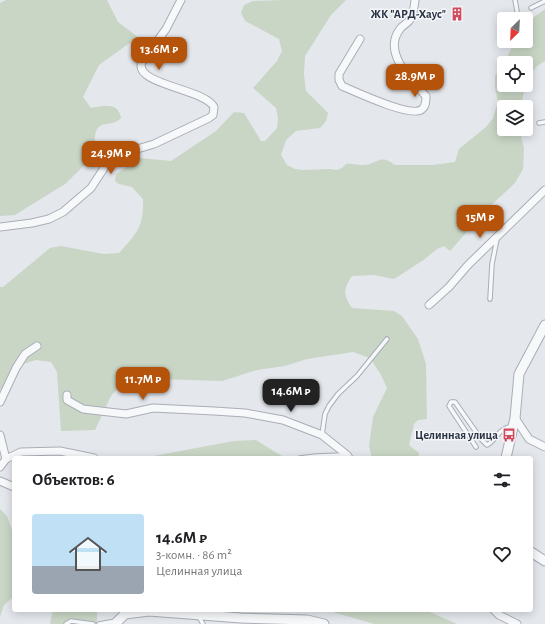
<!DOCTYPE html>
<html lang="ru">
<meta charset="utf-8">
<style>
:root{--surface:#fff;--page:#f2f2f2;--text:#202124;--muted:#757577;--accent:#b45309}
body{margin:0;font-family:"Alegreya Sans",sans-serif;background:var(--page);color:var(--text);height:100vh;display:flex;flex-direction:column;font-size:15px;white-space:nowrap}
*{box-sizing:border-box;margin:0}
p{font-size:13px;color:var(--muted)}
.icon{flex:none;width:22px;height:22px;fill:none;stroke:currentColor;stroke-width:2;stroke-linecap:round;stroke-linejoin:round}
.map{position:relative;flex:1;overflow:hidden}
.sheet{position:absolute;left:12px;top:456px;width:521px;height:156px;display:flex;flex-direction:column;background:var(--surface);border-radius:4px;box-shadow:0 2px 10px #0003}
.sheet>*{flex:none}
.needle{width:26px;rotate:204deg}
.tools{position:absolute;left:497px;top:12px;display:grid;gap:8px}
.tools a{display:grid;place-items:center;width:36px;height:36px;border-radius:4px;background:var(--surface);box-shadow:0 2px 10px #0003;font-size:20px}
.price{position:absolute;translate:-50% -34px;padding:0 9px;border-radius:8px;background:var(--accent);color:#fff;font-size:13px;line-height:26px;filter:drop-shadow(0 1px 2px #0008)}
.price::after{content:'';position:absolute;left:50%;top:24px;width:12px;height:9px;margin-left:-6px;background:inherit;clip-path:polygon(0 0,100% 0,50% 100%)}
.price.on{background:#222;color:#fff}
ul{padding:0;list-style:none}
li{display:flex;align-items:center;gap:12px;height:100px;padding:0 20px}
li span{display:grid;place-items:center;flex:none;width:112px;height:80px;border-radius:4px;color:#555}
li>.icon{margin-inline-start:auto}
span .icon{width:48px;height:48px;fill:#fffc;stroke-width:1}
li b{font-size:17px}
h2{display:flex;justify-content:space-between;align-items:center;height:48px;padding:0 20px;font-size:17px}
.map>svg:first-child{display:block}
</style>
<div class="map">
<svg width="545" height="624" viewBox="0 0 545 624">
<rect width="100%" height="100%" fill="#e4e7ec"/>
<g fill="#c9d6c5">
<path d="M6 0H107L118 22 138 37 99 65 83 97 91 108C103 106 118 101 121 118 116 123 112 123 106 124 91 126 95 143 97 153L65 184 15 215 0 216V3Z"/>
<path d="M284 0H346L331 15 305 56 304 75 306 91 328 113 326 121 320 128 296 131 286 140 281 155 287 165 295 169 302 170 330 169 337 170 342 168 346 164C352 163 356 165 362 165 376 166 379 152 395 165H433L455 162 459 149 486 127 493 118 498 102 495 88V76L504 63V85H525L521 107H504V129H519L524 148 523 169 515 183 487 209 450 251 444 246 437 249 422 261 394 279 374 275 352 276C343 289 343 295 352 308L394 311 402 316 418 339 426 364 427 419 418 420 414 424 409 445 419 453 418 458H372L369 446 373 417 387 388 381 375 370 358 353 352 307 359 285 366 257 370 222 381 126 378 111 396 95 430 61 431 57 372 51 362 36 360 23 364 0 390V287H3L50 248 61 246 104 254 119 253C137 233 144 227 143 199L132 187 119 184 115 181 116 174 140 158 171 161 216 131 234 112 244 113 261 141H265L277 128 278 118 276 108 253 88 277 61 282 51 279 39 245 21 241 13 244 5 253 1Z"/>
<polygon points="545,9 545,61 537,66 526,80 526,63 504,63 515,41 526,41 526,23"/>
<polygon points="256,440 285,458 143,458 234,441"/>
<polygon points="0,509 7,516 14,536 14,596 4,605 0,617"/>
<polygon points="53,610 97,610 97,624 50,624"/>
<polygon points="326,610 425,610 457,624 374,624"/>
</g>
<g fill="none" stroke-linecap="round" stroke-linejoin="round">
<g stroke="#a9aeb7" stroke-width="5.5">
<g id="service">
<polyline points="515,0 517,11"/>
<polyline points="531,8 545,1"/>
<polyline points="539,123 545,122"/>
<polyline points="490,299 492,264 497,239"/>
<polyline points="322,435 325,414 329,406 338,394 357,376 387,339"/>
<path d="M476 447 449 406 451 402H455L481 439 487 445C498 439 497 429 512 426"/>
<polyline points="300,458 316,456 344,455"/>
<polyline points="198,615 203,624"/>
<polyline points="66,624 71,621 93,624"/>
<polyline points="99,624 116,621"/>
</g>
</g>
<g stroke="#a9aeb7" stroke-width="9">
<g id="minor">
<path d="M360 39 339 74V80L342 86C356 92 409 117 421 110 426 107 426 101 426 96 411 80 382 52 400 29 402 26 406 24 409 21 414 15 414 7 415 0"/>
<path d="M0 227 32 223 49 219 63 212 91 188 106 165 110 161 134 150 154 144 209 118 213 115 214 107C205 89 132 84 142 62L166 29 181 0"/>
<polyline points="429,305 449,287 468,265 545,190"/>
<polyline points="67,395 67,400 83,409 126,414 153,408 214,411 245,413 283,420 322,435 347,455 349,458"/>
<polyline points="0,402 16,368 25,354 37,346"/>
<polyline points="515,418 529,439 545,447"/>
<polyline points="0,435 6,459"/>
<polyline points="0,467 6,459 21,452 60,451 94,458"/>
<polyline points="0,481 14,487"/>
<polyline points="494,610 499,615 517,624"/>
</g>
</g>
<g stroke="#a9aeb7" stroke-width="11">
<g id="tertiary">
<polyline points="506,458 515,418 519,374 545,325"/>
<polyline points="531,552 545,561"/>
<polyline points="115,624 125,614 149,611 241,618 307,620 324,624"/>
</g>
</g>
<use href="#service" stroke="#f7f8fa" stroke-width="3.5"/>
<use href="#minor" stroke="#f7f8fa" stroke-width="7"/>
<use href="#tertiary" stroke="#f7f8fa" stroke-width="9"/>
</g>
<defs>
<g id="building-bare" transform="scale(1.08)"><path d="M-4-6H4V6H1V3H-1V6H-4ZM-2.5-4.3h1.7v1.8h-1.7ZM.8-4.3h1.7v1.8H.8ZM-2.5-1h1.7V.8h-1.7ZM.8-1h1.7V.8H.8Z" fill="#d1495b" stroke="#f4f6f9" stroke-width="2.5" paint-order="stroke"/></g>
<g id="bus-bare" transform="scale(1.08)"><path d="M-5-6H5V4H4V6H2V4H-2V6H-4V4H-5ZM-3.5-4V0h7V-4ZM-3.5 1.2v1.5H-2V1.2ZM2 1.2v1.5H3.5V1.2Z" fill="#d1495b" stroke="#f4f6f9" stroke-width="2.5" paint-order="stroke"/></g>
</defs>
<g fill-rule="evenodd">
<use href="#building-bare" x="457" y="14"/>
<use href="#bus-bare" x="509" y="435"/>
</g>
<g text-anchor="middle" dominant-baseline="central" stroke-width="3" stroke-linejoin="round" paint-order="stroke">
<g font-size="12" font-weight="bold" fill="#2b3445" stroke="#f4f6f9" text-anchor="end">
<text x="446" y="14">ЖК "АРД-Хаус"</text>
<text x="498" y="435">Целинная улица</text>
</g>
</g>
</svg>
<div class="tools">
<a><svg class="needle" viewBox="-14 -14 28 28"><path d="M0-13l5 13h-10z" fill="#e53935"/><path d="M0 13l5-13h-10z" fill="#757577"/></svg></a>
<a><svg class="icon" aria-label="locate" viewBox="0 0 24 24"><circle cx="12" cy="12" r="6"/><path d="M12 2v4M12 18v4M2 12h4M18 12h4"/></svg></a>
<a><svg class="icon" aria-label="layers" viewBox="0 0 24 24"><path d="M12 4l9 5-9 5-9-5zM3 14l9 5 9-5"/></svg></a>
</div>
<b class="price" style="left:159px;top:71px">13.6M ₽</b>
<b class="price" style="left:415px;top:98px">28.9M ₽</b>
<b class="price" style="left:111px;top:175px">24.9M ₽</b>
<b class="price" style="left:480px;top:239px">15M ₽</b>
<b class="price" style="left:143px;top:401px">11.7M ₽</b>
<b class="price on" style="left:291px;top:413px">14.6M ₽</b>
<section class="sheet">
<h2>Объектов: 6<svg class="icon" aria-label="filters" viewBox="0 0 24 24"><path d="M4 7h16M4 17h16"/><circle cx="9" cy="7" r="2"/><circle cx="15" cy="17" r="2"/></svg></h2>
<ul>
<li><span style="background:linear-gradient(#bfe0f5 65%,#9aa5b1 0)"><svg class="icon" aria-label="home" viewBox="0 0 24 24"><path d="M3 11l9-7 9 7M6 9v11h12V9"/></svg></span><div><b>14.6M ₽</b><p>3-комн. · 86 m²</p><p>Целинная улица</p></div><svg class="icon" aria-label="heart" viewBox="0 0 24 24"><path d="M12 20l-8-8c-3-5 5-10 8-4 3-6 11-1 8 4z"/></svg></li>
</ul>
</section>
</div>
